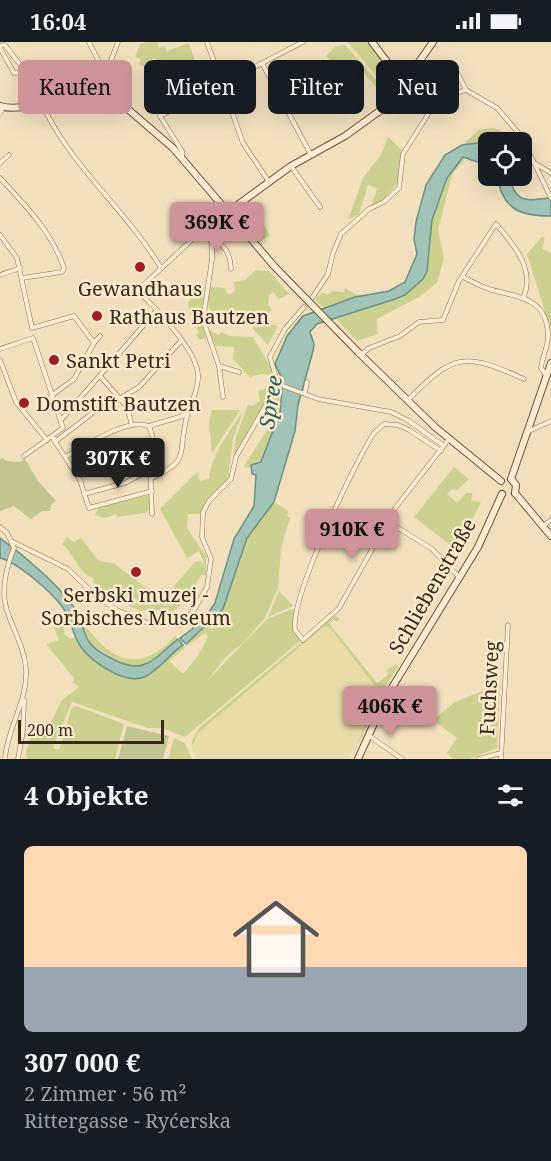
<!DOCTYPE html>
<html lang="de">
<meta charset="utf-8">
<style>
:root{--surface:#171b24;--page:#20242c;--text:#f1f3f6;--muted:#9ea1a6;--accent:#cd9398}
body{margin:0;font-family:"Noto Serif",serif;background:var(--page);color:var(--text);height:100vh;display:flex;flex-direction:column;font-size:22px;white-space:nowrap}
*{box-sizing:border-box;margin:0}
p{font-size:20px;color:var(--muted)}
.icon{flex:none;width:33px;height:33px;fill:none;stroke:currentColor;stroke-width:2;stroke-linecap:round;stroke-linejoin:round}
.map{position:relative;height:717px;overflow:hidden}
.sheet{display:flex;flex-direction:column;background:var(--surface);flex:1}
.sheet>*{flex:none}
.hud{position:absolute;left:18px;top:18px;width:516px;height:54px;display:flex;gap:12px}
.tools{position:absolute;left:478px;top:90px;display:grid;gap:12px}
.tools a{display:grid;place-items:center;width:54px;height:54px;border-radius:9px;background:var(--surface);box-shadow:0 6px 24px #0002;font-size:30px}
.scale{position:absolute;left:18px;bottom:15px;width:146px;box-sizing:border-box;padding-left:6px;border:3px solid #3a281b;border-top:0;font-size:16px;line-height:21px;white-space:nowrap;color:#3a281b;-webkit-text-stroke:4px #f9eace;paint-order:stroke}
.price{position:absolute;translate:-50% -51px;padding:0 14px;border-radius:6px;background:var(--accent);color:#111;font-size:20px;line-height:39px;filter:drop-shadow(0 2px 3px #0008)}
.price::after{content:'';position:absolute;left:50%;top:36px;width:18px;height:14px;margin-left:-9px;background:inherit;clip-path:polygon(0 0,100% 0,50% 100%)}
.price.active{background:#222;color:#fff}
ul{padding:0;list-style:none}
li{display:grid;align-content:center;gap:12px;height:318px;padding:0 24px}
li span{display:grid;place-items:center;height:186px;border-radius:9px;color:#555}
li>.icon{margin-inline-start:auto}
span .icon{width:108px;height:108px;fill:#fffc;stroke-width:1}
li b{font-size:26px}
h2{display:flex;justify-content:space-between;align-items:center;height:72px;padding:0 24px;font-size:26px}
.tag{padding:0 21px;border-radius:9px;background:var(--surface);box-shadow:0 6px 24px #0002;font-size:21px;line-height:54px}
.tag.active{background:var(--accent);color:#111}
.status{display:flex;justify-content:space-between;align-items:center;height:42px;padding:0 30px;background:var(--surface);direction:ltr}
.status svg{height:16px;fill:currentColor}
.map>svg:first-child{display:block}
</style>
<div class="status"><b>16:04</b><svg viewBox="0 0 49 12"><path d="M0 12V9h3v3zM5 12V6h3v6zM10 12V3h3v9zM15 12V0h3v12zM26 1h20v11H26zM47 4h2v5h-2z"/></svg></div>
<div class="map">
<svg width="551" height="717" viewBox="0 0 551 717">
<rect width="100%" height="100%" fill="#f2e0bd"/>
<polygon fill="#e9dcaa" points="323,583 330,586 378,648 349,717 195,717 193,705 198,691"/>
<g fill="#cdd190">
<polygon points="146,0 160,0 158,1 159,6 165,4 167,9 189,1 198,29 165,42 156,17 153,16 148,26 139,22 141,17 135,15 140,2"/>
<polygon points="348,0 367,0 383,20 392,39 385,43 381,40"/>
<polygon points="345,3 384,47 383,54 353,17 324,40 316,31 330,18 326,14 336,4"/>
<polygon points="69,54 73,61 63,68 49,71 46,64"/>
<polygon points="493,86 501,89 508,100 489,100 489,105 478,101 462,103 479,88"/>
<polygon points="388,95 403,109 398,141 383,158 371,165 377,146 368,143 359,172 348,178 363,136 381,113"/>
<polygon points="463,115 465,117 452,133 438,187 444,217 437,241 419,255 377,277 378,292 357,299 336,277 395,257 405,253 423,237 427,229 432,178 447,136"/>
<polygon points="250,163 270,193 260,199 249,183 245,170"/>
<polygon points="542,195 545,195 542,207 551,211 551,289 527,212"/>
<polygon points="256,228 269,229 289,252 279,257 273,250 269,254 268,263 272,267 263,279 253,280 235,272 213,279 208,263 210,245 225,246 227,251 231,252 235,248 234,240 245,238"/>
<polygon points="205,245 201,274 206,296 200,298 196,293 199,291 196,285 201,283 198,270 190,273 188,261 197,246"/>
<polygon points="345,246 359,254 323,265 315,258 322,250 327,253 333,249 344,250"/>
<polygon points="265,281 278,284 268,303 253,287 253,282"/>
<polygon points="209,288 219,293 221,290 230,294 253,295 276,334 261,332 250,335 233,317 234,305 214,304"/>
<polygon points="267,343 276,343 266,351 265,360 233,424 235,398 248,362 252,364 260,359 258,349 265,347"/>
<polygon points="279,345 280,370 261,420 247,426 244,424 269,385 260,379 272,351"/>
<polygon points="212,368 240,368 212,411 209,381"/>
<path d="M243 369 233 397 228 437 207 458 200 472H188L187 486 206 514V533H201C192 550 180 572 160 573L159 568 140 569 116 557 93 540V536C78 531 74 511 62 502L67 495 74 500 81 496 98 518 115 522 146 546 161 551 169 550 195 520 202 519 201 523 204 521 199 509 187 516 160 467 197 430 200 439 209 437C212 411 229 391 243 369Z"/>
<polygon points="454,425 469,437 457,448 452,447 447,452 457,461 466,451 473,451 471,459 481,460 457,508 414,475"/>
<polygon points="150,453 150,467 145,471 117,475 116,472 106,476 95,473 98,467 96,466"/>
<polygon points="274,460 288,469 287,474 290,476 281,507 278,546 265,576 244,600 226,615 207,639 267,577 295,566 293,586 300,599 185,695 162,686 148,686 72,660 53,706 59,708 71,667 76,664 124,682 115,717 27,717 26,711 32,689 45,694 61,659 79,645 73,640 74,636 46,602 59,598 49,573 56,574 63,582 65,593 71,597 76,595 87,611 122,634 168,614 183,603 185,606 169,619 183,632 198,614 208,595 205,591 187,604 186,602 223,567 247,496"/>
<polygon points="279,549 293,564 268,575"/>
<path d="M77 570C102 612 135 639 175 594L178 597 145 623 130 625 91 603Z"/>
<polygon points="334,573 340,577 337,580 334,578 330,581 332,585 377,641 389,632 386,628 397,622 398,625 383,647 351,717 378,648 330,586 324,584 198,691 193,704 194,717 192,699 199,686"/>
<polygon points="500,642 497,706 470,717 453,717 447,711 457,696 433,678 455,660"/>
<polygon points="174,696 185,701 192,717 168,717"/>
</g>
<g fill="#c1c591">
<polygon points="3,416 6,419 20,420 25,417 38,439 56,459 51,463 50,469 42,469 31,477 14,464 0,469 0,417"/>
<polygon points="127,684 169,694 163,717 118,717"/>
</g>
<g fill="#a1c3b8" stroke="#689285" stroke-width="1.5">
<polygon points="478,101 489,105 489,124 463,115 447,136 432,178 427,229 423,237 405,253 395,257 317,282 310,290 314,302 313,309 298,363 295,389 274,460 247,496 223,567 186,602 180,596 203,579 215,561 234,497 254,464 256,433 252,432 251,423 261,420 280,370 283,339 275,322 287,294 303,274 355,255 389,249 405,240 417,212 414,197 416,180 426,143 445,113 462,103"/>
<path d="M497 134H509C516 163 526 158 551 156V174C520 174 503 168 497 134Z"/>
<path d="M0 496C21 511 63 546 76 569 82 579 83 590 89 600 93 607 103 612 111 616 144 635 153 617 178 597L183 603C169 612 160 628 144 635 125 643 92 620 81 605 72 593 71 575 61 563 50 549 17 520 0 516Z"/>
</g>
<g fill="none" stroke-linecap="round" stroke-linejoin="round">
<g stroke="#8c6f54" stroke-width="5">
<g id="street">
<polyline points="89,0 104,30"/>
<polyline points="207,0 243,101 269,140"/>
<polyline points="0,4 5,3 21,24 22,30 14,31 0,6"/>
<polyline points="263,23 311,113"/>
<polyline points="22,30 35,61"/>
<polyline points="97,42 110,21 118,0"/>
<polyline points="395,54 404,55 439,22 449,21 454,24 466,48 497,66 521,94 551,156"/>
<path d="M41 60C70 124 124 165 161 226"/>
<polyline points="0,71 3,65"/>
<polyline points="182,115 182,109 160,74 303,0"/>
<polyline points="0,121 9,113"/>
<polyline points="536,122 551,131"/>
<polyline points="291,124 320,165"/>
<path d="M0 136C26 164 51 189 64 226L62 230 22 236"/>
<polyline points="206,186 212,203 212,217 203,278 219,324 223,355"/>
<polyline points="0,193 17,216 32,286 74,274 94,301 100,294"/>
<path d="M209 193C224 204 230 208 231 227"/>
<polyline points="0,233 20,226"/>
<path d="M463 235C471 239 480 244 489 247 515 255 548 254 548 294 548 305 542 315 541 326L546 333"/>
<polyline points="312,256 328,232 333,211 341,192 369,167 384,160 399,146 403,112 432,66 449,53 466,48"/>
<polyline points="0,307 33,296 63,386 24,414"/>
<path d="M361 313 369 306 400 294 419 280 443 278 459 239 496 182C513 202 535 226 524 254"/>
<polyline points="0,318 16,360 47,398"/>
<polyline points="219,324 239,330"/>
<polyline points="101,335 127,365 132,383"/>
<polyline points="278,342 318,357 391,370 409,379 444,404"/>
<polyline points="278,342 270,315 285,287 304,265"/>
<polyline points="305,350 307,340"/>
<polyline points="51,354 74,337 94,301"/>
<polyline points="121,356 139,345 181,299"/>
<path d="M408 358C454 311 464 310 524 337"/>
<polyline points="61,378 157,268"/>
<polyline points="149,384 186,373"/>
<polyline points="527,390 551,379"/>
<polyline points="52,395 80,438 89,466 152,449"/>
<polyline points="55,397 56,399 99,366"/>
<path d="M441 409 409 388 398 383 384 382 374 391C354 422 290 556 295 588L303 598 339 566 396 465 449 397"/>
<path d="M67 414C87 403 126 376 149 384L155 402 150 420 152 472"/>
<path d="M152 436C187 419 179 417 185 383 187 367 199 350 198 334 198 308 155 267 138 248L195 195 228 170"/>
<polyline points="84,452 125,441 151,427"/>
<polyline points="387,479 432,507 459,535"/>
<polyline points="543,484 551,478"/>
<path d="M0 485 7 491 14 506C7 523 1 547 6 565 12 587 24 603 26 627 28 659 7 686 5 717"/>
<polyline points="11,499 68,527 96,554 117,568 148,581 180,583 194,568 207,545 211,517 202,495 203,470 209,459 231,437 236,415 278,342"/>
<polyline points="368,693 402,717"/>
<polyline points="18,717 23,689 24,658"/>
<polyline points="479,717 501,711"/>
<polyline points="501,717 508,583"/>
</g>
</g>
<g stroke="#6e5038" stroke-width="8">
<g id="secondary">
<polyline points="372,0 404,42"/>
<path d="M0 64C37 75 69 32 101 44L173 106 274 224"/>
<polyline points="228,170 291,124 345,94 381,68 393,57 433,0"/>
<polyline points="358,310 435,385 501,439"/>
<polyline points="511,437 551,321"/>
<polyline points="511,437 516,443 515,451"/>
<polyline points="515,451 551,494"/>
<polyline points="358,717 385,657 478,505 502,452"/>
</g>
</g>
<use href="#street" stroke="#fcedd1" stroke-width="4"/>
<use href="#secondary" stroke="#fcedd1" stroke-width="6"/>
<g stroke="#6e5038" stroke-width="8" stroke-linecap="butt">
<polyline id="secondary-bridge" points="274,224 358,310"/>
</g>
<use href="#secondary-bridge" stroke="#fcedd1" stroke-width="6"/>
</g>
<g fill="#a21e25" stroke="#f9eace" stroke-width="2">
<circle cx="140" cy="225" r="6"/>
<circle cx="97" cy="274" r="6"/>
<circle cx="54" cy="318" r="6"/>
<circle cx="24" cy="361" r="6"/>
<circle cx="136" cy="530" r="6"/>
</g>
<g text-anchor="middle" dominant-baseline="central" stroke-width="5" stroke-linejoin="round" paint-order="stroke">
<g font-size="20" fill="#3a281b" stroke="#f9eace" text-anchor="start">
<text x="140" y="246" text-anchor="middle">Gewandhaus</text>
<text x="109" y="274">Rathaus Bautzen</text>
<text x="66" y="318">Sankt Petri</text>
<text x="36" y="361">Domstift Bautzen</text>
<text x="136" y="552" text-anchor="middle">Serbski muzej -<tspan x="136" dy="23">Sorbisches Museum</tspan></text>
</g>
<g font-size="20" fill="#3a281b" stroke="#f9eace">
<text transform="translate(432 544) rotate(-60)">Schliebenstraße</text>
<text transform="translate(489 646) rotate(-87)">Fuchsweg</text>
</g>
<g font-size="21" font-style="italic" fill="#285b56" stroke="#f9eace">
<text transform="translate(270 360) rotate(-81)">Spree</text>
</g>
</g>
</svg>
<div class="tools">
<a><svg class="icon" aria-label="locate" viewBox="0 0 24 24"><circle cx="12" cy="12" r="6"/><path d="M12 2v4M12 18v4M2 12h4M18 12h4"/></svg></a>
</div>
<div class="scale">200 m</div>
<b class="price" style="left:217px;top:211px">369K €</b>
<b class="price active" style="left:118px;top:447px">307K €</b>
<b class="price" style="left:352px;top:518px">910K €</b>
<b class="price" style="left:390px;top:695px">406K €</b>
<div class="hud">
<a class="tag active">Kaufen</a>
<a class="tag">Mieten</a>
<a class="tag">Filter</a>
<a class="tag">Neu</a>
</div>
</div>
<section class="sheet">
<h2>4 Objekte<svg class="icon" aria-label="filters" viewBox="0 0 24 24"><path d="M4 7h16M4 17h16"/><circle cx="9" cy="7" r="2"/><circle cx="15" cy="17" r="2"/></svg></h2>
<ul>
<li><span style="background:linear-gradient(#ffd9b3 65%,#9aa5b1 0)"><svg class="icon" aria-label="home" viewBox="0 0 24 24"><path d="M3 11l9-7 9 7M6 9v11h12V9"/></svg></span><div><b>307 000 €</b><p>2 Zimmer · 56 m²</p><p>Rittergasse - Ryćerska</p></div></li>
</ul>
</section>
